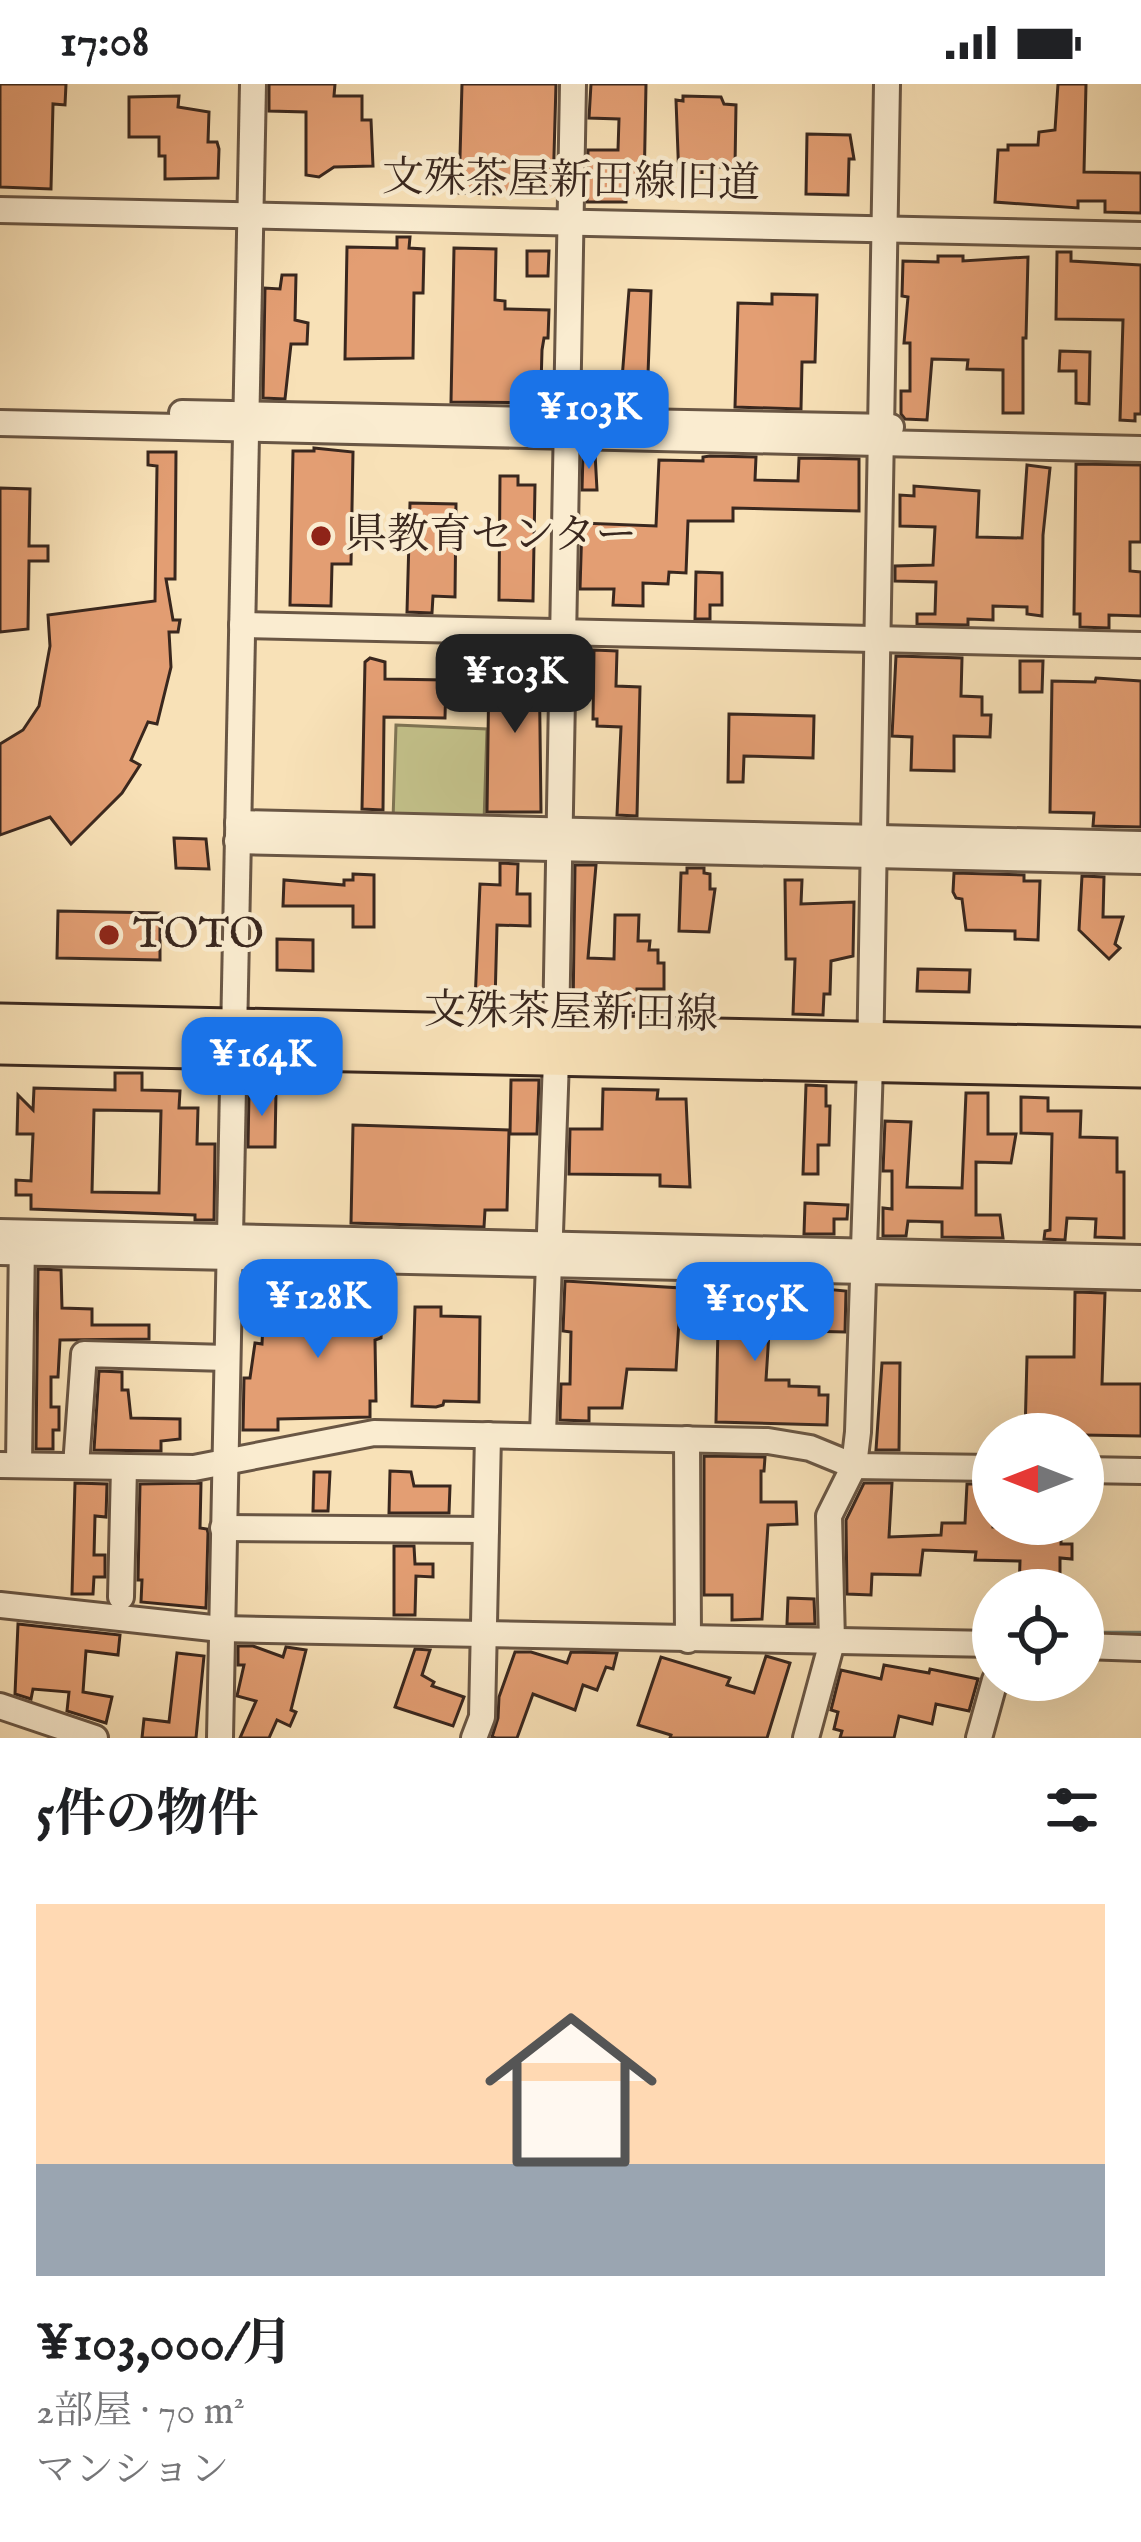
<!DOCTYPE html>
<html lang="ja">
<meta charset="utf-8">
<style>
:root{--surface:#fff;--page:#f2f2f2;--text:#202124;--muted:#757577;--line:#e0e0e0;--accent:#1a73e8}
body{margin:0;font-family:"IM FELL English","Noto Serif JP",serif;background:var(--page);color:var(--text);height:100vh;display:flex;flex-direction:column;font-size:45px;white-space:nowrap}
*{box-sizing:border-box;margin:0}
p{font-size:39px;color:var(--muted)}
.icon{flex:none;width:66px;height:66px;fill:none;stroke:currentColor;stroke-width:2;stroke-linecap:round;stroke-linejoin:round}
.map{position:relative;height:1654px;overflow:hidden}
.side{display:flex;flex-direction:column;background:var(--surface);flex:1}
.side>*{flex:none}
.needle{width:78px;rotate:270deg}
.buttons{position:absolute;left:972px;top:1329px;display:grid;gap:24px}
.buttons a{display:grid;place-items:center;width:132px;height:132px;border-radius:50%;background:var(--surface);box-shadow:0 12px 48px #0002;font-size:60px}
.price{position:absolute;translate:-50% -102px;padding:0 27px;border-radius:24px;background:var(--accent);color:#fff;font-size:39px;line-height:78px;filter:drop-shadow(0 3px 6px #0008)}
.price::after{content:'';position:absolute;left:50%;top:72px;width:36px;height:27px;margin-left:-18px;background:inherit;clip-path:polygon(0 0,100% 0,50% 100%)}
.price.active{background:#222;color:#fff}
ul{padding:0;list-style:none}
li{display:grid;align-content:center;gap:24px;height:636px;padding:0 36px}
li+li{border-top:3px solid var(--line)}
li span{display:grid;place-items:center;height:372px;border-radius:0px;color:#555}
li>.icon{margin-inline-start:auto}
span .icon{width:216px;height:216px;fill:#fffc;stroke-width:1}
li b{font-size:51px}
h2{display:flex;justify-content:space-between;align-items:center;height:144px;padding:0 36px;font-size:51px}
.status{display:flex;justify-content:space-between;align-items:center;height:84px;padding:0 60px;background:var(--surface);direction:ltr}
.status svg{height:33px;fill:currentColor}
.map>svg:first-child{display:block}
</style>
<div class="status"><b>17:08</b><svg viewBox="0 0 49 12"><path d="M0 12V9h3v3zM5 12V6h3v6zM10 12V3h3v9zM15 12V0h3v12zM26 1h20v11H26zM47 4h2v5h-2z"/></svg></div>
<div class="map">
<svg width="1141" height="1654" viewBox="0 0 1141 1654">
<rect width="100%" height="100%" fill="#f8e1b7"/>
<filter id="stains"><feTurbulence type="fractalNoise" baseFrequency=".00167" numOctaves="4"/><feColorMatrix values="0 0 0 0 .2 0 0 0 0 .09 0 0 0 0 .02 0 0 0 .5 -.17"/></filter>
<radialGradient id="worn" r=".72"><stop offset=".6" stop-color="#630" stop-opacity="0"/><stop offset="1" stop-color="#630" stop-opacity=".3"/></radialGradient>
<polygon fill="#c3c18a" stroke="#7e7454" stroke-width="3" points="396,641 487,645 484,738 393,736"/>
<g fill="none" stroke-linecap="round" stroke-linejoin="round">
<polyline stroke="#758275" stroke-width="4.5" points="1083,1549 1141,1549"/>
</g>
<g fill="#e39e73" stroke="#39271e" stroke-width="3" fill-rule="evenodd">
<polygon points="0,0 66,0 65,21 53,20 51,105 0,103"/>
<polygon points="269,0 335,0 334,12 362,12 362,36 371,36 373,82 334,83 319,93 306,91 306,28 269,27"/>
<polygon points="462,0 556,0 553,107 540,107 540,111 459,109"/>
<polygon points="591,0 646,0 644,107 626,107 626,118 587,118 588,66 618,66 619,35 589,34"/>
<polygon points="1058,0 1086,0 1084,88 1141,89 1141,129 1105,128 1105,117 1078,117 1078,124 995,118 998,66 1008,66 1008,61 1038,61 1039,48 1055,46"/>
<polygon points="179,12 178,23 209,28 208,58 217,58 219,65 218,94 165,95 165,72 159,72 159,53 129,53 129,13"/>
<polygon points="683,12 721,13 724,20 736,21 735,82 702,84 702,96 679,96 676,16 683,17"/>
<polygon points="807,50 850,51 854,75 849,75 848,111 806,110"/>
<polygon points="397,153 410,153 409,164 424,165 423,209 414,209 413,274 345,275 347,163 397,164"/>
<polygon points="454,164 496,165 495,216 505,217 505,225 549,226 548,254 544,254 542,266 541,302 547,302 547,319 451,318"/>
<polygon points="527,167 549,167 548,192 527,192"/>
<polygon points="1057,168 1071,168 1071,177 1141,181 1141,330 1135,330 1135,337 1120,336 1123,236 1056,235"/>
<polygon points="938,172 963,172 963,177 1028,173 1026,254 1023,254 1023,329 1003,329 1003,286 967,285 968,276 932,275 927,336 905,335 901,330 901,307 910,307 910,259 904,259 908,213 902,212 903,177 938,178"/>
<polygon points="282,191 296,191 295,236 308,239 307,260 291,260 285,315 263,314 265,204 280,205"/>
<polygon points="629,206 651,207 647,318 634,318 634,321 584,320 584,295 622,295"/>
<polygon points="772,210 817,211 815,278 802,278 801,325 735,323 738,219 772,220"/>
<polygon points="1060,267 1090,268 1089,320 1076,319 1076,287 1059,287"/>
<polygon points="314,364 353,368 351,480 332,480 331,522 290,521 293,367 314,367"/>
<polygon points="148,368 176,368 175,495 166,495 173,536 180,536 178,548 169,548 171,583 157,640 148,638 131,676 140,681 122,709 71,760 50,733 0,751 0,660 23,646 39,622 50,562 48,531 155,517 157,382 148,381"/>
<polygon points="583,369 595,369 597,406 582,406"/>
<polygon points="710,372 756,373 755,396 798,397 799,374 859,375 859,427 733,424 733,437 688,437 686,489 669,488 668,500 643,499 643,522 613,521 614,505 580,505 582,439 656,442 659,376 703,377 703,373"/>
<polygon points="1076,380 1141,381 1141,458 1130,458 1130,487 1141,488 1141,532 1109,531 1109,544 1080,543 1080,530 1074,530"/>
<polygon points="1027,381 1050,384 1043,451 1042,532 1027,530 1027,523 993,522 993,536 968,535 968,541 917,540 917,530 935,530 936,498 895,497 895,482 933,481 935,443 900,442 900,411 914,412 914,402 979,407 977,453 1022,454"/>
<polygon points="500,392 518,392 518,401 535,401 533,517 499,516"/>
<polygon points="0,404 30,405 29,462 48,462 48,477 29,477 28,545 0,548"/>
<polygon points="410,419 456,420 455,513 433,512 432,529 407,528"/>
<polygon points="696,488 722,489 722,521 710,521 710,535 695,535"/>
<polygon points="524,564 539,564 541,728 487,728 489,582 517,583 517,570 524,570"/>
<polygon points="594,566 617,567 616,602 640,603 637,732 617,731 621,643 597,642 597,635 593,635"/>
<polygon points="896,572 962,574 961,612 982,613 982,631 991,631 990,653 954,652 954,687 911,686 912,653 892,652"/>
<polygon points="370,574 385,578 385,595 446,596 445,634 384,633 383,726 362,725 365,578"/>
<polygon points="1020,577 1043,577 1042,608 1020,608"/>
<polygon points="1096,594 1141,597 1141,743 1093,742 1094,729 1050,728 1052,597 1095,598"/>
<polygon points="729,630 814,632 813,674 744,672 743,698 728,698"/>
<polygon points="174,754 206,755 209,785 176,784"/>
<polygon points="500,779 518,780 517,810 530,810 530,842 497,841 495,919 475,918 480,800 500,801"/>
<polygon points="575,781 596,781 588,874 614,875 615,831 639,831 638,857 650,857 649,866 658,866 658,879 664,879 664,905 637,905 636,929 573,928"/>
<polygon points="687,784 704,784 704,789 710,790 710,805 715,805 709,848 679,847 681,789 687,789"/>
<polygon points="954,789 1024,791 1024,797 1040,797 1038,856 1015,855 1015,847 966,846 962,815 956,814 953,808"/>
<polygon points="353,790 374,791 374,843 353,843 353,822 283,822 284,796 344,801 344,796 353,796"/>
<polygon points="1082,792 1104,793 1103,833 1123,833 1115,860 1120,864 1109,875 1079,846"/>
<polygon points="785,796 802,796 801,820 854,818 853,872 831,877 830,910 824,910 823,931 793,930 795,875 786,875"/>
<polygon points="58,827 160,829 160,876 57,874"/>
<polygon points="277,855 313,856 313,887 277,886"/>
<polygon points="918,885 970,886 969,908 917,907"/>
<path d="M115 989H142V1006L180 1007 179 1024H198L197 1060H215L214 1136H195V1131L31 1125V1111H16V1096L31 1097 33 1050H17L18 1011 33 1026 34 1004 115 1006ZM94 1026 161 1027 159 1109 92 1108Z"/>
<polygon points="511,996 539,996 537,1050 510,1050"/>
<polygon points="806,1001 826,1002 826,1022 830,1022 829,1061 818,1061 818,1090 803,1090"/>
<polygon points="603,1005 658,1006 657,1015 686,1015 690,1103 660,1102 660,1091 569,1090 570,1045 602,1045"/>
<polygon points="249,1007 276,1007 275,1063 248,1063"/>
<polygon points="966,1009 988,1009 988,1050 1016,1050 1011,1079 976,1078 976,1131 1000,1131 1003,1154 942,1153 942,1138 908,1137 906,1152 883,1152 883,1124 892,1125 892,1087 883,1087 885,1037 911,1038 907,1103 962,1104"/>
<polygon points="1021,1013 1048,1014 1048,1027 1081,1027 1080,1053 1117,1054 1117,1088 1124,1088 1124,1154 1095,1153 1096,1135 1067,1134 1065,1156 1044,1155 1045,1147 1050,1146 1052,1050 1021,1049"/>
<polygon points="353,1041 509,1046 507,1126 485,1126 484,1143 351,1139"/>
<polygon points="805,1119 848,1121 847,1135 834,1135 834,1150 804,1150"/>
<polygon points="38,1185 61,1186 62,1224 92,1225 92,1241 149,1241 149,1255 60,1256 58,1293 51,1293 51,1323 59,1323 59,1346 53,1346 53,1365 36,1365"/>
<polygon points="320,1192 374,1193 376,1235 382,1237 381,1254 375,1256 376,1317 370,1317 370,1333 278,1335 278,1346 243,1346 244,1294 250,1294 255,1259 262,1260 263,1240 318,1242"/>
<polygon points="565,1197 681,1204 676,1286 627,1285 622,1324 589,1324 589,1337 560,1336 561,1300 570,1300 571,1248 563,1247"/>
<polygon points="712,1201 772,1201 766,1296 789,1296 789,1302 819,1303 819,1311 828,1311 827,1341 716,1338 718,1244 711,1244"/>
<polygon points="804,1203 846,1207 845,1248 803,1247"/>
<polygon points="1075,1208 1105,1209 1102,1300 1141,1300 1141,1352 1025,1350 1027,1273 1074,1273"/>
<polygon points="415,1223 441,1223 441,1232 480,1233 479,1318 444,1317 443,1321 436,1323 412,1322"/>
<polygon points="882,1279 900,1279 899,1366 876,1366"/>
<polygon points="99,1287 122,1288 122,1306 128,1306 131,1334 180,1335 180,1355 161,1357 161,1367 94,1366"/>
<polygon points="704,1372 765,1373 764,1387 761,1387 761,1418 796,1418 797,1440 768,1441 762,1535 732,1536 732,1511 704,1511"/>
<polygon points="390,1387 411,1388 414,1402 450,1402 449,1429 389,1429"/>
<polygon points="314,1388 330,1388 328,1427 313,1427"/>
<polygon points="75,1399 107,1400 106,1433 95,1432 94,1471 105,1471 105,1493 94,1493 93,1510 72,1510"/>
<polygon points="201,1399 200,1444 207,1445 208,1449 206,1524 141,1518 142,1496 138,1496 140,1400"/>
<polygon points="864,1399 892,1399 889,1453 941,1451 942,1439 965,1439 967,1400 989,1400 989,1409 993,1409 993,1443 1061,1440 1061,1460 1072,1460 1072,1475 1060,1474 1060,1506 1019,1506 1020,1477 975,1476 976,1468 923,1466 920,1491 872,1490 871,1511 847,1510 846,1436"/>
<polygon points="394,1462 414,1462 415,1480 433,1480 433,1493 416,1492 415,1531 394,1531"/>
<polygon points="788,1514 814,1515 815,1540 787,1540"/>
<polygon points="18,1540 120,1551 118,1571 86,1567 83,1608 112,1613 106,1639 67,1627 69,1608 33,1605 31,1615 15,1610"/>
<polygon points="238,1562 253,1562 283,1573 286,1563 306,1566 291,1626 296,1628 290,1642 277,1636 269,1654 240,1654 256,1617 237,1612 244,1581 238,1581"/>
<polygon points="415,1565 430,1566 422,1591 434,1598 432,1602 464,1613 453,1642 395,1623"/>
<polygon points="515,1568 531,1568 567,1579 571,1568 617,1569 613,1585 606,1583 597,1606 583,1601 575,1626 533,1610 517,1654 496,1654 492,1653 498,1634 499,1613"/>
<polygon points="177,1569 204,1572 196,1654 142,1654 144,1635 169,1638"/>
<polygon points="766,1572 790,1579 767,1654 670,1654 671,1651 638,1641 661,1573 730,1594 727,1601 754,1609"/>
<polygon points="884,1581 929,1589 930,1585 978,1595 969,1627 936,1620 932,1640 899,1632 894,1654 840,1654 842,1647 834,1645 838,1628 831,1626 841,1586 881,1595"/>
</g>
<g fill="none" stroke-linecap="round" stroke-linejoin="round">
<g stroke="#695644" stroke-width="30">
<g id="minor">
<polyline points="0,126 1141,151"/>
<polyline points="182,329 891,343"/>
<polyline points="0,339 1141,365"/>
<polyline points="242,541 1141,561"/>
<polyline points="238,739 1141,760"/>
<polyline points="237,757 1141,777"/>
<polyline points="556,947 573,0"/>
<polyline points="0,1148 1141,1174"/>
<polyline points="0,1168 1141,1193"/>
<polyline points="543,1350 556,976"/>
<polyline points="687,1355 688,1556"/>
<polyline points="0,1381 194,1384 374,1349 768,1357 810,1364 854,1382 993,1384"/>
<polyline points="19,1381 22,1156"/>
<polyline points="76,1382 84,1270 227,1274"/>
<polyline points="1083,1386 1141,1387"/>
<polyline points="223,1444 486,1446"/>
<polyline points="121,1513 124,1383"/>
<polyline points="0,1521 221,1545 993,1560"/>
<polyline points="1083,1562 1141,1564"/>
<polyline points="0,1622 95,1654"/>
<polyline points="220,1654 253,0"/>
<polyline points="474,1654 482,1633 488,1351"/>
<polyline points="806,1654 832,1558 829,1432 854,1382 858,1348 870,981 887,0"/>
<polyline points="979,1654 995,1596"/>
</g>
</g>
<g stroke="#39271e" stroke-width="39">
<g id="major">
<polyline points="0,937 1141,961"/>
<polyline points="0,963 1141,986"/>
</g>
</g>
<use href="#minor" stroke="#faecd0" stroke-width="24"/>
<use href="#major" stroke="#f8e1b7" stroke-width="33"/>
</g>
<g fill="#8f2418" stroke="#faecd0" stroke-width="4.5">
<circle cx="321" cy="452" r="12"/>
<circle cx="109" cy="851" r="12"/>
</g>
<g text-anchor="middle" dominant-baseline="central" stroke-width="9" stroke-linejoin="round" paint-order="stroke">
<g font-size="42" fill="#39271e" stroke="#faecd0">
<text transform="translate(571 98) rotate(1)">文殊茶屋新田線旧道</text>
<text transform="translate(571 930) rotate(1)">文殊茶屋新田線</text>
</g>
<g font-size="42" fill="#39271e" stroke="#faecd0" text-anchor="start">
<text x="345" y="452">県教育センター</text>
<text x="133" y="851">TOTO</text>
</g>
</g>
<rect width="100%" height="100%" filter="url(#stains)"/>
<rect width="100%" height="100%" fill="url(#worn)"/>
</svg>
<div class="buttons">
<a><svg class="needle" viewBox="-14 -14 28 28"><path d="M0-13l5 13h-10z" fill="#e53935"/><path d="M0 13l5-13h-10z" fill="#757577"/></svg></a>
<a><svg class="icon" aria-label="locate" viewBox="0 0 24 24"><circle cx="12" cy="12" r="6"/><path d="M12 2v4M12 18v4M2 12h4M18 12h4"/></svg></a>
</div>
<b class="price" style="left:589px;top:388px">¥103K</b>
<b class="price active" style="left:515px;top:652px">¥103K</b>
<b class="price" style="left:262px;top:1035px">¥164K</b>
<b class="price" style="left:318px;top:1277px">¥128K</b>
<b class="price" style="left:755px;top:1280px">¥105K</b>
</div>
<section class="side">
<h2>5件の物件<svg class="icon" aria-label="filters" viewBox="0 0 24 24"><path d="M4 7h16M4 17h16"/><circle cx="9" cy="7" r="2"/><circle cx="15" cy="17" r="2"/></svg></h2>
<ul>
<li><span style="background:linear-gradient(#ffd9b3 70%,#9aa5b1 0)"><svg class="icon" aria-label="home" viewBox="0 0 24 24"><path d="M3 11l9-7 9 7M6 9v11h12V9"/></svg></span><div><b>¥103,000/月</b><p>2部屋 · 70 m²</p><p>マンション</p></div></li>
</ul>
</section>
